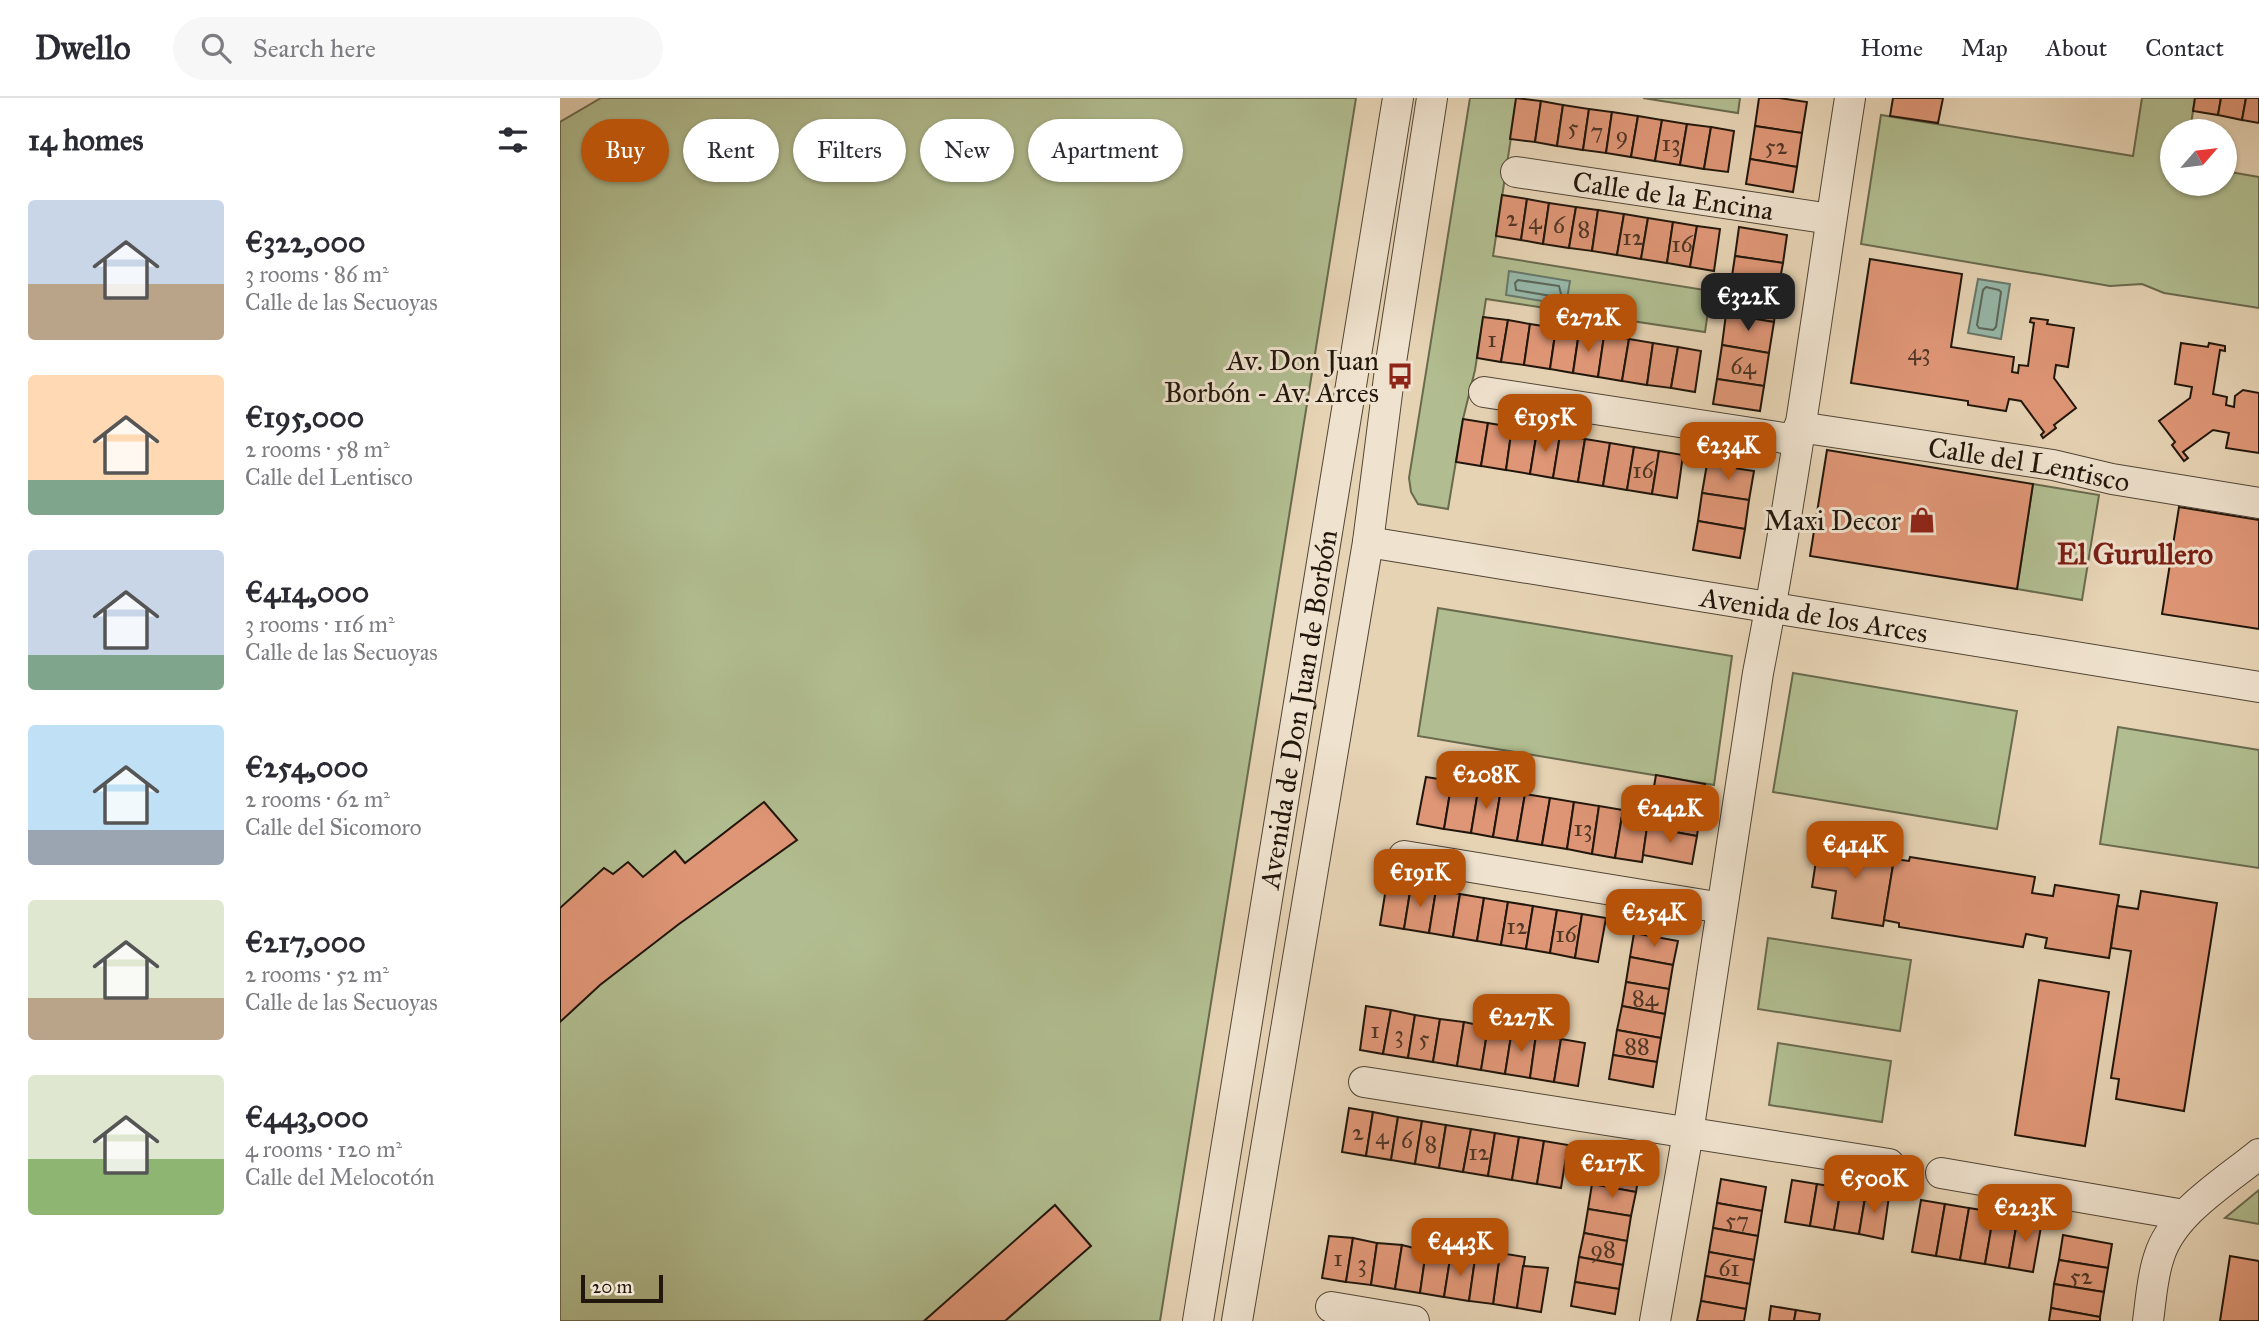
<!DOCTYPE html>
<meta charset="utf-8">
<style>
:root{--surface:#fff;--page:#f7f7f7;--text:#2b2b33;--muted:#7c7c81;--line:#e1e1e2;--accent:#b45309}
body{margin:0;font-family:"IM FELL Great Primer",serif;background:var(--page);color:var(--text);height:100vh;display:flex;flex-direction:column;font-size:26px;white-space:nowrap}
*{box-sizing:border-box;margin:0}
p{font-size:23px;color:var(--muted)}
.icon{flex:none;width:38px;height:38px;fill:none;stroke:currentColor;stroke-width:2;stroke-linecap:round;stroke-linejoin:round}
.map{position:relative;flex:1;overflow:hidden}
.drawer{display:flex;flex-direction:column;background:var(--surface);width:560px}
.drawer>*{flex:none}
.guide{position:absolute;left:21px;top:21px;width:665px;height:63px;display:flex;gap:14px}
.needle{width:46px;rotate:62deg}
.buttons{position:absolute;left:1600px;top:21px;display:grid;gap:14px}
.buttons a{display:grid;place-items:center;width:77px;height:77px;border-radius:50%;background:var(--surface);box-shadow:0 2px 5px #0004;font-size:35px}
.scale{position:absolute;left:21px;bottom:18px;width:82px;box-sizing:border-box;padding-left:7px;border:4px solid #21160b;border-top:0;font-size:19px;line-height:24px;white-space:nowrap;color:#21160b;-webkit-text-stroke:5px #efe2ce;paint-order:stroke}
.price{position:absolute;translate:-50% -60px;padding:0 16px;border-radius:14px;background:var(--accent);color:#fff;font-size:23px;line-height:46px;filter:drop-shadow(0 2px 4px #0008)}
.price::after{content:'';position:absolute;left:50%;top:42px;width:21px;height:16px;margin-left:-10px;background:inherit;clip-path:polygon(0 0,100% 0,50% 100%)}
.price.active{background:#222;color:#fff}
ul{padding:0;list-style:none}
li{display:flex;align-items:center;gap:21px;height:175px;padding:0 28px}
li span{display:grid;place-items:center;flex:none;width:196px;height:140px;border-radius:7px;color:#555}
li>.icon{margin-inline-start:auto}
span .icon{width:84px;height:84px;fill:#fffc;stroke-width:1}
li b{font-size:30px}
h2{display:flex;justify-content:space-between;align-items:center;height:84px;padding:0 28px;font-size:30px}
.tag{padding:0 24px;border-radius:32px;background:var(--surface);box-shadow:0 2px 5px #0004;font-size:24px;line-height:63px}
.tag.active{background:var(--accent);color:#fff}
header{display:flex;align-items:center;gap:42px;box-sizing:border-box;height:98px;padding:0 35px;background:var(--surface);border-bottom:2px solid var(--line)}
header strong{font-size:33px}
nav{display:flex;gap:38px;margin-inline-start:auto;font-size:24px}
.search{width:490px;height:63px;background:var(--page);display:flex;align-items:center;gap:18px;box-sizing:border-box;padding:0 24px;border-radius:38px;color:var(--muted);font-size:26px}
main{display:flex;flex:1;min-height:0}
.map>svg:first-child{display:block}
</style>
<header>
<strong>Dwello</strong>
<div class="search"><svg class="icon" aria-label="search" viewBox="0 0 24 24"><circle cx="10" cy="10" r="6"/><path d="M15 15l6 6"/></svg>Search here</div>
<nav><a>Home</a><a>Map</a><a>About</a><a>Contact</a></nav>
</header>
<main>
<section class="drawer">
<h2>14 homes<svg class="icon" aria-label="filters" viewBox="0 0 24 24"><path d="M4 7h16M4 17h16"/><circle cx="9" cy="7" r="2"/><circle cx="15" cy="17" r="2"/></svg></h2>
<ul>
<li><span style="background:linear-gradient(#c9d6e8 60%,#b9a48a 0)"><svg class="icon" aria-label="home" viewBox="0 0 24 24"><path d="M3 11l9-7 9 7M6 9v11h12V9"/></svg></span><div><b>€322,000</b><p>3 rooms · 86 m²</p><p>Calle de las Secuoyas</p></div></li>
<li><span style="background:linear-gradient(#ffd9b3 75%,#7fa58c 0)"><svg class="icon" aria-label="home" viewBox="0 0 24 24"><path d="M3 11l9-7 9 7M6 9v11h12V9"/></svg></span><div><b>€195,000</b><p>2 rooms · 58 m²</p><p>Calle del Lentisco</p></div></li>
<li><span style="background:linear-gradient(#c9d6e8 75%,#7fa58c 0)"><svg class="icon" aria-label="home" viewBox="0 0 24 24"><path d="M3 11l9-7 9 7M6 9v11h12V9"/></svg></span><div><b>€414,000</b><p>3 rooms · 116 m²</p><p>Calle de las Secuoyas</p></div></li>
<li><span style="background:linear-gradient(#bfe0f5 75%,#9aa5b1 0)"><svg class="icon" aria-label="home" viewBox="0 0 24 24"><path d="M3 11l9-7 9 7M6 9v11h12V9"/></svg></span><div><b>€254,000</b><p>2 rooms · 62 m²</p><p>Calle del Sicomoro</p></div></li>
<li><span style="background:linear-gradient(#dfe7d0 70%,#b9a48a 0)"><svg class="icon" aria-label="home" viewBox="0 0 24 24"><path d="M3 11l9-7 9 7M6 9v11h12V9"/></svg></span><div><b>€217,000</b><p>2 rooms · 52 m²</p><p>Calle de las Secuoyas</p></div></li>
<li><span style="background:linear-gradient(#dfe7d0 60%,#8fb573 0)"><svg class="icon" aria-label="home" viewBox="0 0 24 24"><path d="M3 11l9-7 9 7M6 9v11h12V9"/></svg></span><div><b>€443,000</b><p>4 rooms · 120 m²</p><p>Calle del Melocotón</p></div></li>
</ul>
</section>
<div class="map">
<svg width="1699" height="1223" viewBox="0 0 1699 1223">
<rect width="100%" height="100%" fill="#e6d3b4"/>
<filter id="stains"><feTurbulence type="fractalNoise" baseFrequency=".00286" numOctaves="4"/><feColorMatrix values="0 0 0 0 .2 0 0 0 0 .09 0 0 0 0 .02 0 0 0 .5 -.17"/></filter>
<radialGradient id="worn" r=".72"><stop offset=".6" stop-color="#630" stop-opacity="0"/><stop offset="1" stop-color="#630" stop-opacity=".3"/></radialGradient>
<g fill="#b1bd90" stroke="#696a4e" stroke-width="2">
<polygon points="41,0 796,0 600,1223 0,1223 0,24"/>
<polygon points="910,0 957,0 933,158 1151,193 1145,234 926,201 915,272 903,321 888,411 858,406 851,394 849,380"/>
<polygon points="1083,0 1180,0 1178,15"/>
<polygon points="1582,0 1635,0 1630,33 1612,33 1612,86 1664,86 1664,73 1699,79 1699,210 1604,195 1582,186 1550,188 1301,146 1321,17 1573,58"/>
<polygon points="1473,386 1539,397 1522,502 1457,491"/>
<polygon points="878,510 1172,558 1154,687 858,638"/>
<polygon points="1233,575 1457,613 1437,731 1213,694"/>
<polygon points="1558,629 1699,652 1699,770 1540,746"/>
<polygon points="1208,840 1351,862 1340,933 1198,911"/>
<polygon points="1218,945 1331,963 1322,1024 1209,1007"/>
<polygon points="1699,1092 1699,1126 1665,1120"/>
</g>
<g fill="#97b8aa" stroke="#68776a" stroke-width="2">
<polygon points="949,173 1010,183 1006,207 946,197"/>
<polygon points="1418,181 1450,186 1441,241 1408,235"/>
</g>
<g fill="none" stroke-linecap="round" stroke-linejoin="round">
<g stroke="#5c675a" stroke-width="2">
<polygon points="958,182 999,188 1001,196 997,199 956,192 955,185"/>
<polygon points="1426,189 1439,192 1441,194 1436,229 1433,232 1419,230 1417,227 1423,192"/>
</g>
</g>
<g fill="#df9676" stroke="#21160b" stroke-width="2">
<polygon points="956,0 981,3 975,44 950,41"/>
<polygon points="1199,0 1219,0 1247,4 1242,35 1195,28"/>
<polygon points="1333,0 1383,0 1378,25 1330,18"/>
<polygon points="1635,0 1661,0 1658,17 1633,13"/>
<polygon points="1661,0 1686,0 1682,22 1658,17"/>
<polygon points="1686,0 1699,0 1699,25 1682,22"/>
<polygon points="981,3 1003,7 997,48 975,44"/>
<polygon points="1003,7 1029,11 1023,52 997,48"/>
<polygon points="1029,11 1052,14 1046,55 1023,52"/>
<polygon points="1052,14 1078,18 1071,59 1046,55"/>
<polygon points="1078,18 1102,22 1095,63 1071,59"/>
<polygon points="1102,22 1127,26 1120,67 1095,63"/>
<polygon points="1127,26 1151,29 1144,71 1120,67"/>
<polygon points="1195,28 1242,35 1237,69 1190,61"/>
<polygon points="1151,29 1174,33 1168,74 1144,71"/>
<polygon points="1190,61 1237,69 1233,94 1186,86"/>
<polygon points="942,97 967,101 961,142 936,138"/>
<polygon points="967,101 989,105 983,146 961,142"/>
<polygon points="989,105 1016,109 1009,150 983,146"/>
<polygon points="1016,109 1038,112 1032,153 1009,150"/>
<polygon points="1038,112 1064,116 1057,157 1032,153"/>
<polygon points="1064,116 1088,120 1081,161 1057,157"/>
<polygon points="1088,120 1113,124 1107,165 1081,161"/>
<polygon points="1113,124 1137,128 1130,169 1107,165"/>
<polygon points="1137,128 1160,131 1154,173 1130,169"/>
<polygon points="1179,129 1227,137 1223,165 1175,158"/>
<polygon points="1175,158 1223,165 1218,192 1171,185"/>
<polygon points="1310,161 1402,176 1391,249 1454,259 1452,274 1458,275 1459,267 1468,268 1474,225 1470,224 1471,220 1488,222 1487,226 1514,230 1508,269 1496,267 1494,280 1516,310 1494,327 1496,330 1483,340 1481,337 1484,334 1461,303 1449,301 1446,313 1408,307 1408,303 1291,285"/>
<polygon points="1171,185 1218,192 1214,224 1166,216"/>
<polygon points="1166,216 1214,224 1209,255 1162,247"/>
<polygon points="923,219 948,222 941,264 917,260"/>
<polygon points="948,222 970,226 964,267 941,264"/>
<polygon points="970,226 996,230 990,271 964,267"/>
<polygon points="996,230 1019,234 1013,275 990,271"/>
<polygon points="1019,234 1044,238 1038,279 1013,275"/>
<polygon points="1044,238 1069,241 1062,283 1038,279"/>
<polygon points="1069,241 1093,245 1087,287 1062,283"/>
<polygon points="1093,245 1118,249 1111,290 1087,287"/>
<polygon points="1621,245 1648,249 1649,245 1665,248 1665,253 1660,252 1653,296 1667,299 1666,307 1674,309 1675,298 1683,292 1699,295 1699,355 1666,350 1669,335 1653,332 1623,354 1628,360 1624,363 1612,347 1615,344 1599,323 1630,300 1632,289 1615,286"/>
<polygon points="1162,247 1209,255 1204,288 1157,281"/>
<polygon points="1118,249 1141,253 1135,294 1111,290"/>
<polygon points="1157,281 1204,288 1200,313 1153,306"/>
<polygon points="903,321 928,325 921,368 896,364"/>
<polygon points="928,325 952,329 946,372 921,368"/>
<polygon points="952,329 977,333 970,376 946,372"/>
<polygon points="977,333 1000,337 993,380 970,376"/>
<polygon points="1000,337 1025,341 1018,384 993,380"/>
<polygon points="1025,341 1050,345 1043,388 1018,384"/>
<polygon points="1050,345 1074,349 1067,392 1043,388"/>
<polygon points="1074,349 1099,353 1092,396 1067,392"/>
<polygon points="1267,352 1473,386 1457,491 1250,458"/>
<polygon points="1099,353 1123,357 1117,400 1092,396"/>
<polygon points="1147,366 1194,373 1189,402 1142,395"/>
<polygon points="1142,395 1189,402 1185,431 1138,423"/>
<polygon points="1619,409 1699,422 1699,531 1602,516"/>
<polygon points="1138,423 1185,431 1180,460 1133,452"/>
<polygon points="1096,677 1145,686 1140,715 1091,706"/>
<polygon points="866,679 892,683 884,731 857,726"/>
<polygon points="892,683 919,687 911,735 884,731"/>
<polygon points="919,687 941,691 933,739 911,735"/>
<polygon points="941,691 965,696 957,743 933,739"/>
<polygon points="965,696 990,700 982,747 957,743"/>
<polygon points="990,700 1014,704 1007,751 982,747"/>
<polygon points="204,704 237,742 119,826 40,887 0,924 0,810 44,770 53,776 68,764 83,779 115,753 125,765"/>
<polygon points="1014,704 1039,708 1032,756 1007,751"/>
<polygon points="1091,706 1140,715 1137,738 1087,729"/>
<polygon points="1039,708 1063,712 1055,760 1032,756"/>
<polygon points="1063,712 1089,717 1082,764 1055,760"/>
<polygon points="1087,729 1137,738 1132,766 1083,757"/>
<polygon points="1259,743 1335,755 1323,828 1272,820 1276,793 1252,789"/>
<polygon points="1350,759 1475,779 1472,795 1493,798 1495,787 1559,797 1549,860 1485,850 1487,840 1466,836 1463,849 1339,829 1339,825 1324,822 1334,761 1349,763"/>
<polygon points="827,784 851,788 844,831 820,827"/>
<polygon points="851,788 876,792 869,835 844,831"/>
<polygon points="876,792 900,796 893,839 869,835"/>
<polygon points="1581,793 1657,805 1624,1013 1556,1001 1559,981 1551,980 1571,853 1551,850 1557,808 1578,811"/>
<polygon points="900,796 924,800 917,843 893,839"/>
<polygon points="924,800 948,804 941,847 917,843"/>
<polygon points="948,804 973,808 966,851 941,847"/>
<polygon points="973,808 997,812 990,855 966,851"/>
<polygon points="997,812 1022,816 1015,860 990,855"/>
<polygon points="1022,816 1046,820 1038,864 1015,860"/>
<polygon points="1074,835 1118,843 1113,867 1070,859"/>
<polygon points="1070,859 1113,867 1109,891 1066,884"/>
<polygon points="1479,882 1549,894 1525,1048 1455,1037"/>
<polygon points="1066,884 1109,891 1105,916 1062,908"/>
<polygon points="806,908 831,912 823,956 800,952"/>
<polygon points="1062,908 1105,916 1101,940 1057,932"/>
<polygon points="831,912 855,917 848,960 823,956"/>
<polygon points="855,917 880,921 873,964 848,960"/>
<polygon points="880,921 904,924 897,968 873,964"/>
<polygon points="904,924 928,929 921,972 897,968"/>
<polygon points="928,929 952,932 945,976 921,972"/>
<polygon points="952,932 976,937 970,980 945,976"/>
<polygon points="1057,932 1101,940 1097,964 1053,957"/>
<polygon points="976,937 1001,941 994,984 970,980"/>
<polygon points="1001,941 1025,945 1018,988 994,984"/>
<polygon points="1053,957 1097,964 1093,989 1049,981"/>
<polygon points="789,1010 813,1014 806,1058 782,1054"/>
<polygon points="813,1014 838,1019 831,1062 806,1058"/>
<polygon points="838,1019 862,1023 855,1066 831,1062"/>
<polygon points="862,1023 886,1027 879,1070 855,1066"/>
<polygon points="886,1027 911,1031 903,1074 879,1070"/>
<polygon points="911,1031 935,1035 928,1078 903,1074"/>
<polygon points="935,1035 959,1039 952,1082 928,1078"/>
<polygon points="959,1039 984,1043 977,1086 952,1082"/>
<polygon points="984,1043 1008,1047 1001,1090 977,1086"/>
<polygon points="1036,1062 1080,1069 1076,1094 1032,1086"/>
<polygon points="1161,1081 1206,1089 1202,1113 1157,1105"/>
<polygon points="1232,1082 1257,1086 1250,1128 1225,1124"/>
<polygon points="1032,1086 1076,1094 1071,1118 1028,1111"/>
<polygon points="1257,1086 1281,1090 1274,1132 1250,1128"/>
<polygon points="1281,1090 1306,1094 1299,1136 1274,1132"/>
<polygon points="1306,1094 1329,1098 1323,1141 1299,1136"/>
<polygon points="1361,1102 1385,1106 1376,1158 1352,1154"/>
<polygon points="1157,1105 1202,1113 1198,1138 1153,1130"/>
<polygon points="1385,1106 1409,1110 1400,1162 1376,1158"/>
<polygon points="495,1107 531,1148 445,1223 364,1223"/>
<polygon points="1409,1110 1434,1114 1425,1166 1400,1162"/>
<polygon points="1028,1111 1071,1118 1067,1143 1024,1135"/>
<polygon points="1434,1114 1458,1118 1449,1170 1425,1166"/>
<polygon points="1458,1118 1482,1123 1473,1174 1449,1170"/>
<polygon points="1153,1130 1198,1138 1194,1162 1149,1154"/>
<polygon points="1024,1135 1067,1143 1063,1167 1019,1159"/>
<polygon points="1503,1137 1552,1146 1548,1170 1499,1162"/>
<polygon points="769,1138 793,1140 786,1184 762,1180"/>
<polygon points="793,1140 817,1145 811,1187 786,1184"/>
<polygon points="817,1145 842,1147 835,1191 811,1187"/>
<polygon points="842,1147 866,1153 860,1195 835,1191"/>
<polygon points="866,1153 891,1155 884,1199 860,1195"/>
<polygon points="1149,1154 1194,1162 1190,1186 1145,1178"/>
<polygon points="891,1155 915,1161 909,1203 884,1199"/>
<polygon points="940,1155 965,1159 957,1210 933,1206"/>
<polygon points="1670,1158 1699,1163 1699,1223 1660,1223"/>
<polygon points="1019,1159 1063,1167 1059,1191 1015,1184"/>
<polygon points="924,1160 939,1162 933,1206 909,1203 915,1161"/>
<polygon points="1499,1162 1548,1170 1544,1194 1494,1186"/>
<polygon points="963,1168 988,1170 981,1214 957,1210"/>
<polygon points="1145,1178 1190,1186 1186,1211 1141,1203"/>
<polygon points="1015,1184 1059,1191 1055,1216 1011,1208"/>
<polygon points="1494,1186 1544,1194 1540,1219 1491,1210"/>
<polygon points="1141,1203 1186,1211 1184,1223 1137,1223"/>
<polygon points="1211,1208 1236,1212 1234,1223 1209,1223"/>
<polygon points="1491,1210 1540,1219 1540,1223 1489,1223"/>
<polygon points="1236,1212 1260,1216 1259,1223 1234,1223"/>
</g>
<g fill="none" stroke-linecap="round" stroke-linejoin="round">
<g stroke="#524535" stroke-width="32">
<g id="minor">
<path id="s1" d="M956 74 1271 121"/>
<polyline points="924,294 1237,342"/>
<path id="s2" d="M1239 329 1493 367 1552 381 1699 405"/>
<path id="s3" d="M808 444 1699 589"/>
<polyline points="844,758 1162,810"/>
<polyline points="804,984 1329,1066"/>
<polyline points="1381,1075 1624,1117"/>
<polyline points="771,1209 854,1223"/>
<path id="s4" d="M638 1223 838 0"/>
<polyline points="677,1223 808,444 831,264 872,0"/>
<path d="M1095 1223 1128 1035 1198 575C1235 385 1260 192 1290 0"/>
<path d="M1588 1223C1591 1202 1592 1179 1599 1159 1612 1115 1665 1084 1699 1056"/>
</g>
</g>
<use href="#minor" stroke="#efe2ce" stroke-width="30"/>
</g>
<defs>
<g id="bus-bare" transform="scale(2.1)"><path d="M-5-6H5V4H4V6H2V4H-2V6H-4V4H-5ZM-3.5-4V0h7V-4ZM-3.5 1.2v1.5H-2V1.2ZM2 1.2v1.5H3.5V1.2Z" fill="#8f2418" stroke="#efe2ce" stroke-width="2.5" paint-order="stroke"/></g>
<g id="shop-bare" transform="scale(2.1)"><path d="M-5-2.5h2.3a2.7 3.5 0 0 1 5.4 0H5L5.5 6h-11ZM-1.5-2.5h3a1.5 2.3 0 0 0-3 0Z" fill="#8f2418" stroke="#efe2ce" stroke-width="2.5" paint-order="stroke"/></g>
</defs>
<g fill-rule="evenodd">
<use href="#bus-bare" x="840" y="278"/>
<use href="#shop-bare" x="1362" y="422"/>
</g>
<g text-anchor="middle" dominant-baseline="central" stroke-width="6" stroke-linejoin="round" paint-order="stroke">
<g font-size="24" fill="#503626">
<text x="1013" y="29">5</text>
<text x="1037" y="33">7</text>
<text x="1062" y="37">9</text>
<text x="1111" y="45">13</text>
<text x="1216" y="48">52</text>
<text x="952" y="120">2</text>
<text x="975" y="123">4</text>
<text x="999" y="127">6</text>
<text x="1024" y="131">8</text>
<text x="1073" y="139">12</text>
<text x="1122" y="146">16</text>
<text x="932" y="241">1</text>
<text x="1359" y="254">43</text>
<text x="1183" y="268">64</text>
<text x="1083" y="372">16</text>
<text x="1023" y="730">13</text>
<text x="957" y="828">12</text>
<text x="1006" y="836">16</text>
<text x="1085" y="900">84</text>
<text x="815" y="932">1</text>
<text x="839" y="936">3</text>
<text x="864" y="940">5</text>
<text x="1077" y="948">88</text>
<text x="798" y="1034">2</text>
<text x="822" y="1038">4</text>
<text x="847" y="1042">6</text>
<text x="871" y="1046">8</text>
<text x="919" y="1054">12</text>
<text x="1177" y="1122">57</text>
<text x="1043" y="1151">98</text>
<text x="778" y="1160">1</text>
<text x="802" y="1165">3</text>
<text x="1169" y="1170">61</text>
<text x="1521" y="1178">52</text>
</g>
<g font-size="28" fill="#21160b" stroke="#efe2ce">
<text stroke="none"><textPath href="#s1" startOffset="159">Calle de la Encina</textPath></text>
<text stroke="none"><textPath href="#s2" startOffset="233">Calle del Lentisco</textPath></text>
<text stroke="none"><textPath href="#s3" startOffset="452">Avenida de los Arces</textPath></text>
<text stroke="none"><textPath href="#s4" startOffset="620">Avenida de Don Juan de Borbón</textPath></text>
</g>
<g font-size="28" fill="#21160b" stroke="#efe2ce" text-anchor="end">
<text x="819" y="262">Av. Don Juan<tspan x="819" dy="32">Borbón - Av. Arces</tspan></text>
<text x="1341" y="422">Maxi Decor</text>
</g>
<g font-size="30" font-weight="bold" fill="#7a1f14" stroke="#efe2ce">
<text x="1575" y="456">El Gurullero</text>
</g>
</g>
<rect width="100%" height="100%" filter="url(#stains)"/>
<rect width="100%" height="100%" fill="url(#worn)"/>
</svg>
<div class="buttons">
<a><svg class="needle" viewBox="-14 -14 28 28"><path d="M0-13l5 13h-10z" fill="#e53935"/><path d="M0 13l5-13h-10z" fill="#7c7c81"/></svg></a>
</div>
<div class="scale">20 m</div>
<b class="price active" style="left:1188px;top:235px">€322K</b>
<b class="price" style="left:1028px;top:256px">€272K</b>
<b class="price" style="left:985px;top:356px">€195K</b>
<b class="price" style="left:1168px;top:384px">€234K</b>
<b class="price" style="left:926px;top:713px">€208K</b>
<b class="price" style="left:1110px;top:747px">€242K</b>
<b class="price" style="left:1295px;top:783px">€414K</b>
<b class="price" style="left:860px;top:811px">€191K</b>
<b class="price" style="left:1094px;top:851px">€254K</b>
<b class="price" style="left:961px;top:956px">€227K</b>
<b class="price" style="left:1052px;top:1102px">€217K</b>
<b class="price" style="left:1314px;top:1117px">€500K</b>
<b class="price" style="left:1465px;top:1146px">€223K</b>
<b class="price" style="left:900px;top:1180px">€443K</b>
<div class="guide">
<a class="tag active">Buy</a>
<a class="tag">Rent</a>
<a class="tag">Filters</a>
<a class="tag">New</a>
<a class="tag">Apartment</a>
</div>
</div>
</main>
